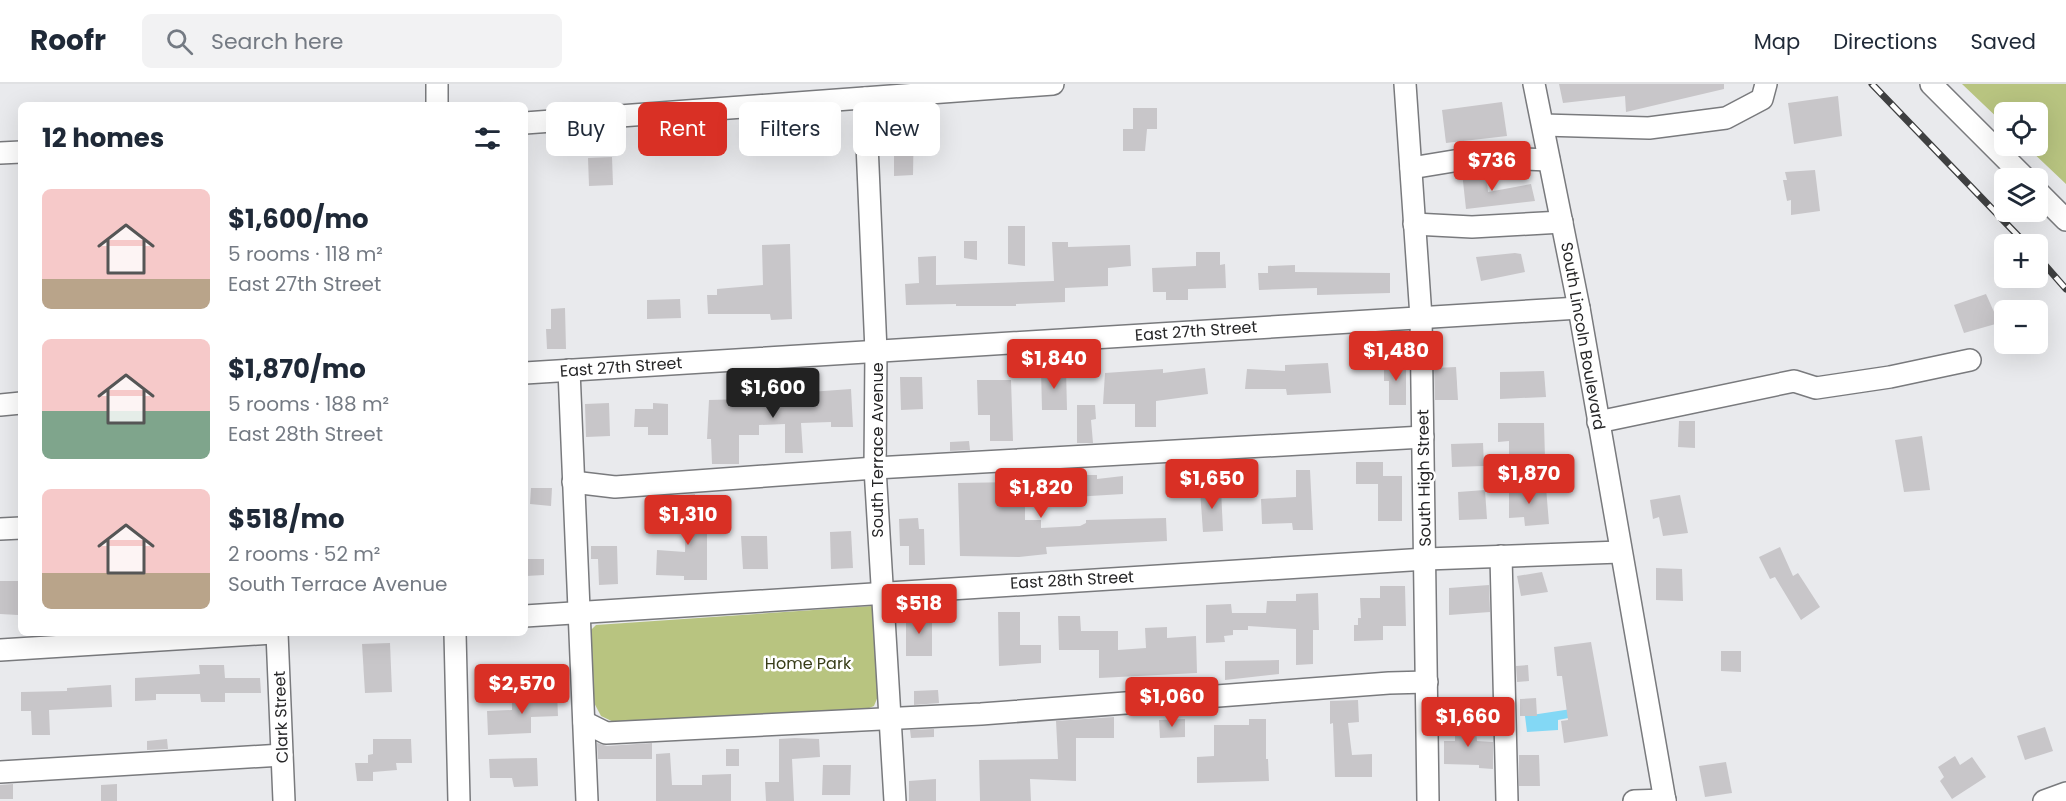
<!DOCTYPE html>
<meta charset="utf-8">
<style>
:root{--surface:#fff;--page:#f2f2f3;--text:#1f2937;--muted:#747a83;--line:#e0e1e3;--accent:#d93025}
body{margin:0;font-family:Poppins,sans-serif;background:var(--page);color:var(--text);height:100vh;display:flex;flex-direction:column;font-size:22px;white-space:nowrap}
*{box-sizing:border-box;margin:0}
p{font-size:20px;color:var(--muted)}
.icon{flex:none;width:33px;height:33px;fill:none;stroke:currentColor;stroke-width:2;stroke-linecap:round;stroke-linejoin:round}
.map{position:relative;flex:1;overflow:hidden}
.sheet{position:absolute;left:18px;top:18px;width:510px;height:534px;display:flex;flex-direction:column;background:var(--surface);border-radius:9px;box-shadow:0 6px 24px #0002}
.sheet>*{flex:none}
.top-card{position:absolute;left:546px;top:18px;width:570px;height:54px;display:flex;gap:12px}
.tools{position:absolute;left:1994px;top:18px;display:grid;gap:12px}
.tools a{display:grid;place-items:center;width:54px;height:54px;border-radius:9px;background:var(--surface);box-shadow:0 6px 24px #0002;font-size:30px}
.price{position:absolute;translate:-50% -51px;padding:0 14px;border-radius:6px;background:var(--accent);color:#fff;font-size:20px;line-height:39px;filter:drop-shadow(0 2px 3px #0008)}
.price::after{content:'';position:absolute;left:50%;top:36px;width:18px;height:14px;margin-left:-9px;background:inherit;clip-path:polygon(0 0,100% 0,50% 100%)}
.price.selected{background:#222;color:#fff}
ul{padding:0;list-style:none}
li{display:flex;align-items:center;gap:18px;height:150px;padding:0 24px}
li span{display:grid;place-items:center;flex:none;width:168px;height:120px;border-radius:9px;color:#555}
li>.icon{margin-inline-start:auto}
span .icon{width:72px;height:72px;fill:#fffc;stroke-width:1}
li b{font-size:26px}
h2{display:flex;justify-content:space-between;align-items:center;height:72px;padding:0 24px;font-size:26px}
.chip{padding:0 21px;border-radius:9px;background:var(--surface);box-shadow:0 6px 24px #0002;font-size:21px;line-height:54px}
.chip.selected{background:var(--accent);color:#fff}
header{display:flex;align-items:center;gap:36px;box-sizing:border-box;height:84px;padding:0 30px;background:var(--surface);border-bottom:2px solid var(--line)}
header strong{font-size:28px}
nav{display:flex;gap:33px;margin-inline-start:auto;font-size:21px}
.search{width:420px;height:54px;background:var(--page);display:flex;align-items:center;gap:15px;box-sizing:border-box;padding:0 21px;border-radius:9px;color:var(--muted);font-size:22px}
.map>svg:first-child{display:block}
</style>
<header>
<strong>Roofr</strong>
<div class="search"><svg class="icon" aria-label="search" viewBox="0 0 24 24"><circle cx="10" cy="10" r="6"/><path d="M15 15l6 6"/></svg>Search here</div>
<nav><a>Map</a><a>Directions</a><a>Saved</a></nav>
</header>
<div class="map">
<svg width="2066" height="717" viewBox="0 0 2066 717">
<rect width="100%" height="100%" fill="#e9eaed"/>
<g fill="#b8c480">
<polygon points="1962,0 2066,0 2066,100 2026,62 2037,62 2037,28 2004,28 2004,40"/>
<polygon points="872,522 878,612 874,622 862,627 620,641 601,632 592,615 588,549 596,541"/>
</g>
<polygon fill="#83d8f5" points="1578,624 1579,632 1558,636 1558,646 1527,648 1525,632"/>
<g fill="#c8c6c9">
<polygon points="1559,0 1724,0 1724,5 1626,28 1625,12 1563,19"/>
<polygon points="1838,12 1842,52 1794,60 1788,19"/>
<polygon points="1502,18 1507,52 1446,59 1442,26"/>
<polygon points="1133,24 1157,24 1157,45 1147,45 1145,67 1123,67 1123,45 1133,45"/>
<polygon points="885,32 914,32 913,91 894,92 894,55 885,55"/>
<polygon points="612,73 613,101 589,102 588,74"/>
<polygon points="1486,86 1488,108 1531,100 1535,117 1466,125 1462,88"/>
<polygon points="1815,86 1820,127 1791,131 1791,116 1787,117 1783,96 1787,96 1785,88"/>
<polygon points="1008,142 1025,142 1025,182 1008,180"/>
<polygon points="964,157 977,157 977,176 964,174"/>
<polygon points="1052,158 1068,158 1068,163 1130,161 1131,182 1108,184 1108,202 1065,204 1065,218 1016,220 1016,222 956,222 956,220 906,221 905,200 919,199 918,173 936,172 936,201 1054,197"/>
<polygon points="790,160 792,235 771,236 770,230 708,230 707,211 717,211 717,205 763,201 762,161"/>
<polygon points="1196,168 1220,168 1220,181 1225,180 1226,204 1188,205 1188,216 1166,216 1166,208 1153,208 1152,184 1196,182"/>
<polygon points="1515,169 1521,170 1525,188 1481,197 1476,173"/>
<polygon points="1295,181 1295,188 1390,189 1390,209 1317,211 1317,204 1259,206 1258,189 1268,189 1268,182"/>
<polygon points="1986,210 1999,239 1964,249 1954,221"/>
<polygon points="680,215 681,234 647,235 647,216"/>
<polygon points="565,224 566,265 547,265 546,245 551,245 551,225"/>
<polygon points="1384,278 1406,278 1406,321 1389,321 1389,297 1384,297"/>
<polygon points="1328,279 1331,309 1287,311 1286,305 1245,305 1247,285 1285,287 1285,281"/>
<polygon points="1456,283 1458,316 1435,316 1434,284"/>
<polygon points="1205,284 1208,310 1156,317 1156,343 1135,343 1135,320 1103,320 1105,289 1163,285 1163,289"/>
<polygon points="1041,285 1066,285 1067,326 1042,326"/>
<polygon points="1544,287 1546,313 1500,315 1500,288"/>
<polygon points="900,293 922,293 923,325 901,326"/>
<polygon points="977,296 1011,296 1013,357 990,357 990,331 978,331"/>
<polygon points="851,305 853,343 831,343 831,338 801,339 803,369 785,369 785,340 759,341 759,351 739,351 739,380 712,380 711,355 707,355 709,316 782,314 782,310"/>
<polygon points="609,319 610,352 586,353 585,320"/>
<polygon points="653,319 668,320 668,351 648,351 648,343 634,343 635,325 653,325"/>
<polygon points="1077,321 1095,321 1096,335 1091,336 1093,359 1077,359"/>
<polygon points="1679,337 1695,337 1695,364 1678,363"/>
<polygon points="1498,339 1544,339 1545,374 1509,372 1509,357 1498,358"/>
<polygon points="1922,352 1930,406 1904,408 1895,356"/>
<polygon points="969,357 970,366 950,367 950,358"/>
<polygon points="1483,359 1484,382 1452,383 1451,360"/>
<polygon points="1356,378 1383,378 1383,392 1402,392 1402,437 1378,437 1378,400 1356,400"/>
<polygon points="1296,386 1310,386 1313,446 1293,446 1292,439 1262,440 1261,415 1296,413"/>
<polygon points="1078,391 1097,391 1097,395 1123,392 1123,410 1041,415 1041,417 1025,419 1025,436 1041,436 1041,444 1080,442 1086,439 1086,436 1166,434 1167,457 1046,463 1047,470 1019,473 960,472 958,399 1078,397"/>
<polygon points="1546,403 1549,440 1525,442 1524,433 1509,434 1509,405"/>
<polygon points="531,404 552,404 551,422 530,420"/>
<polygon points="1221,405 1223,447 1203,448 1200,406"/>
<polygon points="1485,406 1487,435 1459,436 1458,408"/>
<polygon points="695,410 695,423 707,424 707,496 684,496 684,492 656,491 657,466 685,468 686,427 679,428 679,411"/>
<polygon points="1680,411 1688,449 1663,452 1659,433 1653,435 1650,416"/>
<polygon points="918,434 919,445 924,445 925,481 909,481 909,462 900,462 899,435"/>
<polygon points="851,447 853,484 831,485 830,448"/>
<polygon points="741,452 767,452 768,485 743,485"/>
<polygon points="591,462 617,462 618,500 599,501 598,475 591,475"/>
<polygon points="1780,463 1793,492 1798,489 1820,523 1801,536 1775,493 1770,495 1759,473"/>
<polygon points="525,475 544,475 544,491 526,492"/>
<polygon points="1656,484 1682,485 1683,517 1656,516"/>
<polygon points="1542,488 1548,508 1521,512 1517,492"/>
<polygon points="0,497 19,497 18,531 0,530"/>
<polygon points="1489,501 1490,528 1449,531 1449,504"/>
<polygon points="1380,502 1405,502 1406,542 1383,542 1383,556 1354,557 1354,541 1358,541 1358,534 1361,534 1360,514 1380,514"/>
<polygon points="1318,509 1319,546 1313,546 1313,580 1296,581 1296,545 1248,542 1248,546 1233,546 1233,551 1224,552 1225,558 1206,559 1206,521 1231,520 1232,529 1266,529 1267,517 1296,517 1296,510"/>
<polygon points="998,528 1020,528 1020,561 1041,561 1041,579 999,582"/>
<polygon points="932,530 932,572 906,572 906,531"/>
<polygon points="1058,532 1080,532 1081,547 1118,547 1118,566 1146,564 1145,544 1167,543 1167,554 1196,552 1197,589 1099,594 1099,566 1059,566"/>
<polygon points="1591,558 1608,652 1564,659 1561,637 1568,636 1562,592 1557,592 1554,563"/>
<polygon points="390,559 392,608 365,609 362,560"/>
<polygon points="1721,567 1741,567 1741,588 1721,587"/>
<polygon points="1279,576 1279,590 1225,596 1225,577"/>
<polygon points="199,581 224,581 225,594 260,594 261,609 225,609 225,618 201,618 200,610 156,610 156,616 135,617 135,594 200,590"/>
<polygon points="1528,581 1529,597 1517,598 1516,582"/>
<polygon points="111,601 112,623 49,626 50,651 32,651 31,627 21,627 21,608 67,607 67,604"/>
<polygon points="938,606 939,619 914,621 914,607"/>
<polygon points="557,609 558,632 531,633 531,649 488,651 487,627 512,626 512,616"/>
<polygon points="1536,614 1537,632 1520,632 1520,615"/>
<polygon points="1358,616 1359,638 1348,639 1352,671 1372,670 1372,693 1335,693 1333,639 1330,640 1330,617"/>
<polygon points="1114,633 1114,654 1076,654 1076,697 1030,695 1031,717 980,717 979,676 1058,675 1056,637"/>
<polygon points="1185,635 1185,653 1160,654 1159,636"/>
<polygon points="1249,635 1266,635 1266,675 1268,675 1269,697 1197,699 1197,673 1214,672 1214,641 1249,641"/>
<polygon points="1455,638 1475,638 1477,657 1493,658 1493,685 1479,684 1479,681 1444,680 1444,657 1455,657"/>
<polygon points="2045,643 2053,667 2025,676 2017,652"/>
<polygon points="934,645 934,653 911,654 910,646"/>
<polygon points="795,654 819,655 820,673 792,675 794,717 766,717 765,698 779,698 779,655"/>
<polygon points="167,655 168,665 147,666 147,657"/>
<polygon points="373,655 411,655 412,679 396,679 397,686 373,688 373,697 357,697 355,679 368,679 368,671 373,670"/>
<polygon points="597,659 607,662 652,659 652,675 598,675"/>
<rect x="726" y="665" width="13" height="17"/>
<polygon points="670,669 672,701 702,701 702,691 731,690 731,717 656,717 656,670"/>
<polygon points="1519,671 1539,671 1540,702 1519,702"/>
<polygon points="1955,672 1960,681 1972,673 1986,693 1952,715 1940,697 1944,693 1938,683"/>
<polygon points="537,674 538,702 514,703 512,694 490,694 489,675"/>
<polygon points="1726,678 1732,709 1705,713 1699,682"/>
<polygon points="823,681 851,681 850,711 822,711"/>
<polygon points="936,695 936,717 909,717 909,697"/>
<polygon points="13,700 13,715 0,715 0,701"/>
<polygon points="117,700 117,717 101,717 101,701"/>
</g>
<g fill="none" stroke-linecap="round" stroke-linejoin="round">
<g stroke="#797a7d" stroke-width="24">
<g id="minor">
<polyline points="1405,0 1421,233 1428,717"/>
<polyline points="1534,0 1579,224 1665,717"/>
<polyline points="1931,0 2025,94"/>
<polyline points="865,14 876,267 875,384 895,717"/>
<polyline points="437,21 437,0"/>
<polyline points="525,39 1053,0"/>
<polyline points="1543,41 1649,44 1726,34 1762,15 1766,0"/>
<polyline points="0,69 21,68"/>
<polyline points="1411,84 1478,73 1549,76"/>
<polyline points="2037,107 2066,136"/>
<polyline points="1414,140 1472,143 1562,138"/>
<polyline points="569,286 587,717"/>
<polyline points="525,289 1579,224"/>
<polyline points="0,321 21,319"/>
<polyline points="1598,338 1794,297 1816,304 1890,293 1970,276"/>
<polyline points="573,398 615,403 875,384 1423,353"/>
<polyline points="0,445 21,444"/>
<polyline points="1501,472 1507,717"/>
<polyline points="525,532 1426,475 1620,468"/>
<polyline points="277,549 284,717"/>
<polyline points="455,549 459,717"/>
<polyline points="0,566 273,549"/>
<polyline points="584,638 606,649 981,630 1389,599 1427,598"/>
<polyline points="0,688 282,671"/>
<polyline points="1634,717 1665,716"/>
<polyline points="2044,717 2066,709"/>
</g>
</g>
<use href="#minor" stroke="#fff" stroke-width="21"/>
<g stroke="#3f4041" stroke-width="7">
<g id="rail">
<polyline points="1872,0 2026,160"/>
<polyline points="2037,172 2066,205"/>
</g>
</g>
<use href="#rail" stroke="#fff" stroke-width="4.5" stroke-dasharray="14" stroke-linecap="butt"/>
</g>
<g text-anchor="middle" dominant-baseline="central" stroke-width="5" stroke-linejoin="round" paint-order="stroke">
<g font-size="16" fill="#262627" stroke="#fff">
<text transform="translate(1196 247) rotate(-4)">East 27th Street</text>
<text transform="translate(1583 252) rotate(80)">South Lincoln Boulevard</text>
<text transform="translate(621 283) rotate(-4)">East 27th Street</text>
<text transform="translate(877 366) rotate(-90)">South Terrace Avenue</text>
<text transform="translate(1424 394) rotate(-91)">South High Street</text>
<text transform="translate(1072 496) rotate(-3)">East 28th Street</text>
<text transform="translate(281 633) rotate(-92)">Clark Street</text>
</g>
<g font-size="16" fill="#373c17" stroke="#fff">
<text x="808" y="579">Home Park</text>
</g>
</g>
</svg>
<div class="tools">
<a><svg class="icon" aria-label="locate" viewBox="0 0 24 24"><circle cx="12" cy="12" r="6"/><path d="M12 2v4M12 18v4M2 12h4M18 12h4"/></svg></a>
<a><svg class="icon" aria-label="layers" viewBox="0 0 24 24"><path d="M12 4l9 5-9 5-9-5zM3 14l9 5 9-5"/></svg></a>
<a>+</a>
<a>−</a>
</div>
<b class="price" style="left:1492px;top:108px">$736</b>
<b class="price" style="left:1396px;top:298px">$1,480</b>
<b class="price" style="left:1054px;top:306px">$1,840</b>
<b class="price selected" style="left:773px;top:335px">$1,600</b>
<b class="price" style="left:1529px;top:421px">$1,870</b>
<b class="price" style="left:1212px;top:426px">$1,650</b>
<b class="price" style="left:1041px;top:435px">$1,820</b>
<b class="price" style="left:688px;top:462px">$1,310</b>
<b class="price" style="left:919px;top:551px">$518</b>
<b class="price" style="left:522px;top:631px">$2,570</b>
<b class="price" style="left:1172px;top:644px">$1,060</b>
<b class="price" style="left:1468px;top:664px">$1,660</b>
<div class="top-card">
<a class="chip">Buy</a>
<a class="chip selected">Rent</a>
<a class="chip">Filters</a>
<a class="chip">New</a>
</div>
<section class="sheet">
<h2>12 homes<svg class="icon" aria-label="filters" viewBox="0 0 24 24"><path d="M4 7h16M4 17h16"/><circle cx="9" cy="7" r="2"/><circle cx="15" cy="17" r="2"/></svg></h2>
<ul>
<li><span style="background:linear-gradient(#f6c9c9 75%,#b9a48a 0)"><svg class="icon" aria-label="home" viewBox="0 0 24 24"><path d="M3 11l9-7 9 7M6 9v11h12V9"/></svg></span><div><b>$1,600/mo</b><p>5 rooms · 118 m²</p><p>East 27th Street</p></div></li>
<li><span style="background:linear-gradient(#f6c9c9 60%,#7fa58c 0)"><svg class="icon" aria-label="home" viewBox="0 0 24 24"><path d="M3 11l9-7 9 7M6 9v11h12V9"/></svg></span><div><b>$1,870/mo</b><p>5 rooms · 188 m²</p><p>East 28th Street</p></div></li>
<li><span style="background:linear-gradient(#f6c9c9 70%,#b9a48a 0)"><svg class="icon" aria-label="home" viewBox="0 0 24 24"><path d="M3 11l9-7 9 7M6 9v11h12V9"/></svg></span><div><b>$518/mo</b><p>2 rooms · 52 m²</p><p>South Terrace Avenue</p></div></li>
</ul>
</section>
</div>
